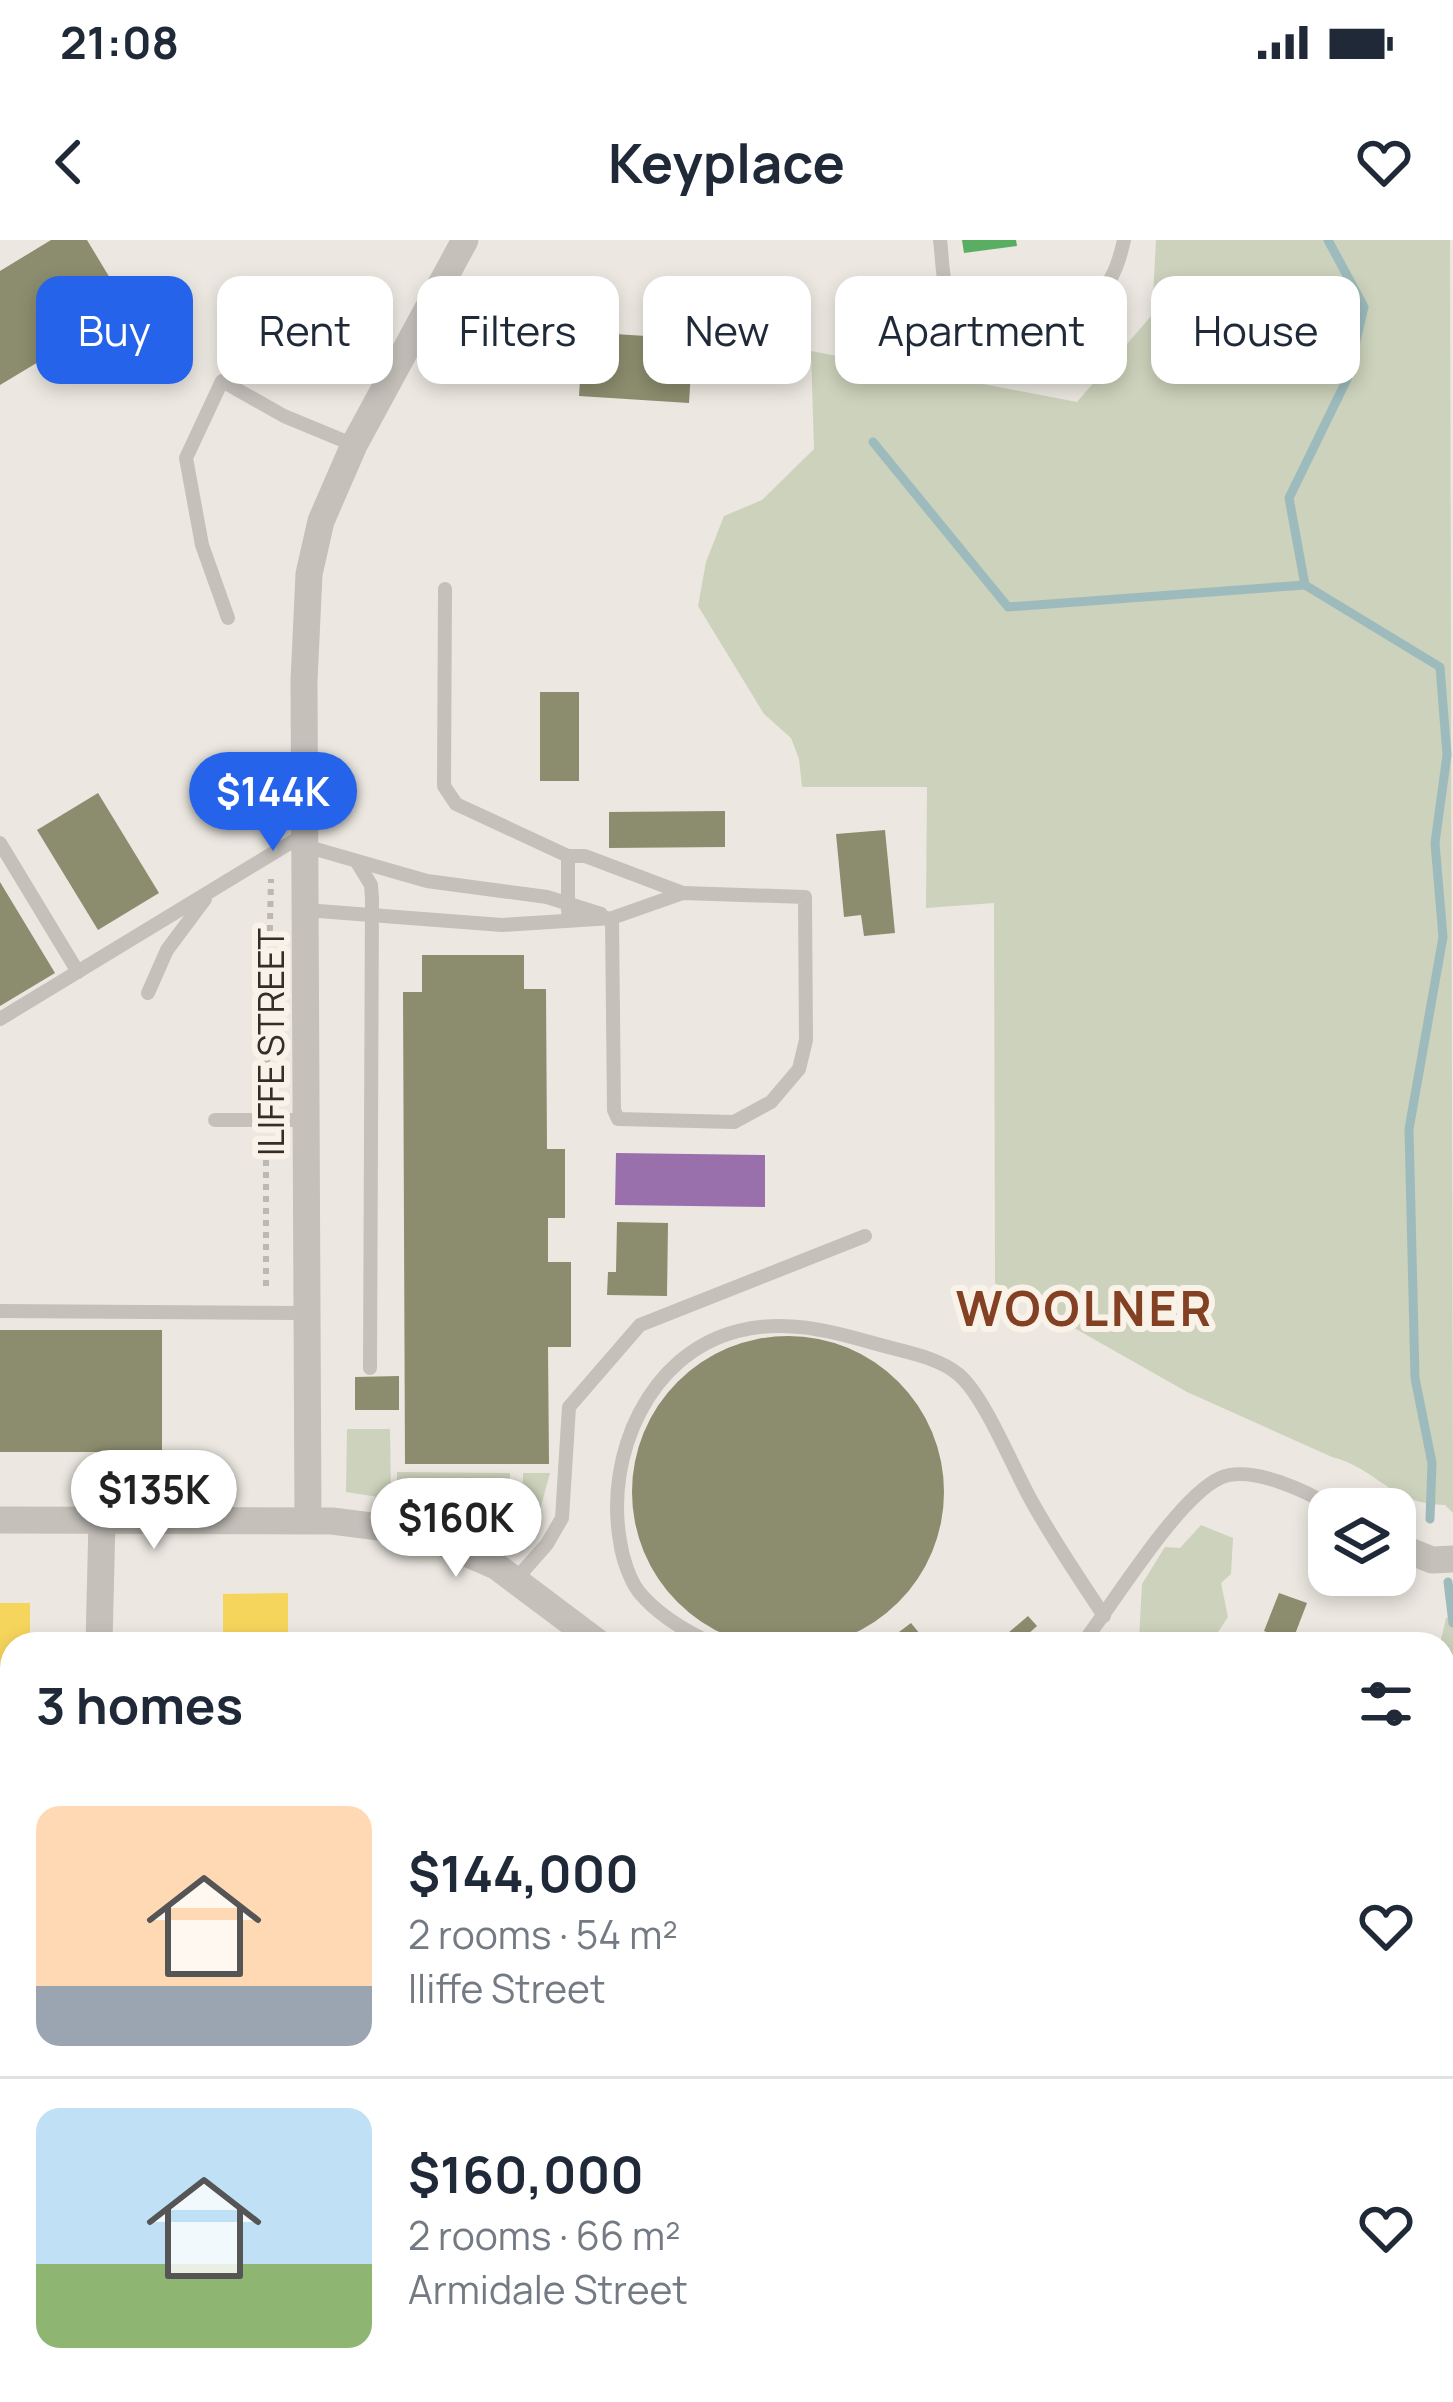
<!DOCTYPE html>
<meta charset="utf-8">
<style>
:root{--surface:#fff;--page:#f6f6f7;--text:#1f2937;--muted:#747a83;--line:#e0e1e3;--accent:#2563eb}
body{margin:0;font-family:Manrope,sans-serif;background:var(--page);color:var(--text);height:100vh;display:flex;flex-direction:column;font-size:45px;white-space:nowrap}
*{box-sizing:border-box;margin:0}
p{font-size:39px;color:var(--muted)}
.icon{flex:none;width:66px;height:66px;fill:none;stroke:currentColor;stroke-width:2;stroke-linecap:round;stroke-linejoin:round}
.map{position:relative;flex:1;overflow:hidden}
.drawer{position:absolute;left:0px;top:1392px;width:1455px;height:771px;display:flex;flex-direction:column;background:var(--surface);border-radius:36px 36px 0 0;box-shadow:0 6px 18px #0003}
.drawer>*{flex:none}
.guide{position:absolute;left:36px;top:36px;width:1383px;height:108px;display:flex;gap:24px}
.controls{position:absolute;left:1308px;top:1248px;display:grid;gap:24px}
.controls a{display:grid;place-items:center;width:108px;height:108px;border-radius:24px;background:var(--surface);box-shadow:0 6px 18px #0003;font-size:60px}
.price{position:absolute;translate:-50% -102px;padding:0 27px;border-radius:42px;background:#fff;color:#222;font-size:39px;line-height:78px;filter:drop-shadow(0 3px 6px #0008)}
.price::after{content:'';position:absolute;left:50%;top:72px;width:36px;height:27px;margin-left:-18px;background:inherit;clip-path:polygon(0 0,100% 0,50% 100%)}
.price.active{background:var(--accent);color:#fff}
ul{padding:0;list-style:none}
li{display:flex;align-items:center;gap:36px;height:300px;padding:0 36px}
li+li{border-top:3px solid var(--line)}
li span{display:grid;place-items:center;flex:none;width:336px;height:240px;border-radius:24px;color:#555}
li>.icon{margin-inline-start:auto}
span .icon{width:144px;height:144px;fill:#fffc;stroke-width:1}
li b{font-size:51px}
h2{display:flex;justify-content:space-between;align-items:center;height:144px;padding:0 36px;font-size:51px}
.tag{padding:0 42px;border-radius:24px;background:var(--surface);box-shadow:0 6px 18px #0003;font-size:42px;line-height:108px}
.tag.active{background:var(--accent);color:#fff}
.status{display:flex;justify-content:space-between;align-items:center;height:84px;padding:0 60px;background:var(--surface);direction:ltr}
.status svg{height:33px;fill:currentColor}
header{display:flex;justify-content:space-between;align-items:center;height:156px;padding:0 36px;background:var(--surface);font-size:54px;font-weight:700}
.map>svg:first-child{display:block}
</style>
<div class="status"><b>21:08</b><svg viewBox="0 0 49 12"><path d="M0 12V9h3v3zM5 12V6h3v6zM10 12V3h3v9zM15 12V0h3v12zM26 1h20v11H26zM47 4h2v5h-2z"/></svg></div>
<header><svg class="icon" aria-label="back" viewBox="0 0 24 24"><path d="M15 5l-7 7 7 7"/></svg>Keyplace<svg class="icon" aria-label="heart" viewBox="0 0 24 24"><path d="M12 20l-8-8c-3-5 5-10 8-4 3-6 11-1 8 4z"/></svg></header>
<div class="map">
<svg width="1453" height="2162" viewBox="0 0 1453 2162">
<rect width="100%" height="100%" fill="#ece8e1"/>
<g fill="#ccd2bb">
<path d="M1156 0H1450L1453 1273 1445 1265C1392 1265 1375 1227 1332 1217L1187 1152 995 1043 994 663 926 668 927 547H802L799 519 791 498 764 474 698 366 706 322 724 276 762 260 814 209 811 111 1077 162 1152 75Z"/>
<polygon points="347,1189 390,1189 391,1259 346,1252"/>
<polygon points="397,1232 510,1233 511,1302 458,1277 397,1261"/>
<polygon points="523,1233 550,1233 537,1281 523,1297"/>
<polygon points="1201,1285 1233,1298 1231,1334 1221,1343 1228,1377 1210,1404 1135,1404 1139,1400 1142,1344 1165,1307 1180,1308"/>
<polygon points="1453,1377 1453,2162 624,2162 633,2151 1443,2151 1440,1404 1446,1378"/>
<polygon points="525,2151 601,2151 620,2162 525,2162"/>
</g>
<g fill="#f6d55c">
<polygon points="288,1353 288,1404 253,1404 253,1395 223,1395 223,1354"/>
<polygon points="0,1363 30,1363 30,1404 12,1404 12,1513 0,1513"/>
<polygon points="0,1818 12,1818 12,1861 0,1860"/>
</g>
<polygon fill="#9970ab" points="616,913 765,915 765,967 615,965"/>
<polygon fill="#5aae61" points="962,0 1016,0 1017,6 964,13"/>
<g fill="#8c8c6e">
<polygon points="51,0 87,0 128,68 0,145 0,31"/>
<polygon points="583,92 693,99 689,163 579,156"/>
<rect x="540" y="452" width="39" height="89"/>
<polygon points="98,553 159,653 98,690 37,590"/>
<polygon points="725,571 725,607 609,608 609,572"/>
<polygon points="885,590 895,693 864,696 861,675 844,677 836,594"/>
<polygon points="0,642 55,733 0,766"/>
<polygon points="422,715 524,715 524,749 546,749 547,909 565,909 565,978 548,978 548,1022 571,1022 571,1107 548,1107 549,1224 405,1224 403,752 422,752"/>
<polygon points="617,982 668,983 667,1056 607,1055 608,1032 616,1032"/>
<rect x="0" y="1090" width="162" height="122"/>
<circle cx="788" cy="1252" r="156"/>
<polygon points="399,1136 399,1170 355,1170 355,1137"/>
<polygon points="1279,1353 1307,1363 1292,1402 1264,1391"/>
<polygon points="1028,1376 1037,1386 1017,1404 995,1404"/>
<polygon points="911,1383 928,1404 883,1404"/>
</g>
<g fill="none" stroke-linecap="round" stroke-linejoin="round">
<g stroke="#9dbbbd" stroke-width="9">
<polyline points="1328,0 1364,67 1347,139 1289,258 1305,345 1440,427 1447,515 1435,603 1443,697 1409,889 1415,1138 1432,1223 1430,1279"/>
<polyline points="873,202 1008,367 1305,345"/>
<polyline points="1448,1342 1453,1383"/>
<polyline points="1443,1543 1453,1510"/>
<polyline points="1443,1609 1453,1717"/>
<polyline points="1095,2151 1111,2162"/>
<polyline points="950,2162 957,2156 995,2151"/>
</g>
</g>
<polygon fill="#bfada3" points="1092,81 1102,106 1078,116 1068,90"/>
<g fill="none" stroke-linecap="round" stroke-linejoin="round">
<g stroke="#beb8b2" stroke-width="6" stroke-dasharray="6 6" stroke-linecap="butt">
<polyline points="266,859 271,639"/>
<polyline points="266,896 266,1051"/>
<polyline points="616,2162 623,2151"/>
</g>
<g stroke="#c5c0ba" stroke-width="14">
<path d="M940 0C943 21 941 57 959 72 980 89 1076 75 1095 58 1113 42 1119 22 1124 0"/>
<polyline points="445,349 444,546 456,564 568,616 585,616 683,653"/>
<polyline points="228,378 202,305 186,218 222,141 284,176 354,205"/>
<polyline points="0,603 78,732"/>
<polyline points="305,606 427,641 547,657 601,674"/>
<polyline points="568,616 568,671"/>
<polyline points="357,622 371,645 372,658 370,1128"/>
<polyline points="305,670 502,685 612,678 683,653 805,657 806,800 799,829 771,862 734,882 618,879 614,870 612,678"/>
<polyline points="148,753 167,710 205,659"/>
<polyline points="0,779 303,595"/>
<polyline points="215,880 306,880"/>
<polyline points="0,1071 307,1073"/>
<polyline points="516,1339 547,1304 562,1278 569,1167 640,1085 865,996"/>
<path d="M713 1404C687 1392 657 1374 639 1352 629 1339 622 1316 620 1301 605 1216 648 1114 738 1091 784 1079 828 1090 873 1103 900 1111 936 1116 958 1134 984 1155 1013 1228 1031 1260 1053 1300 1079 1338 1104 1376"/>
<path d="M1082 1404C1114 1363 1177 1258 1220 1238 1251 1224 1309 1252 1335 1269"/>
</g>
<g stroke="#c5c0ba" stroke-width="27">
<polyline points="0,1280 332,1281 418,1292 496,1326 600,1404"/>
<polyline points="308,1280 304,441 309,334 321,281 354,205 465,0"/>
<polyline points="1412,1312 1432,1320 1453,1319"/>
<polyline points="99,1404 102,1281"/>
<polyline points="0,1717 12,1709"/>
<polyline points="260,2151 261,2162"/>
<polyline points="52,2162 54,2151"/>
</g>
</g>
<g text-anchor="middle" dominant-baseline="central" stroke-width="12" stroke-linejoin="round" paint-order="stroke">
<g font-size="36" fill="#362d28" stroke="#f9f2e8">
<text transform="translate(270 802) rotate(-90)">ILIFFE STREET</text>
</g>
<g font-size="48" font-weight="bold" letter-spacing="3" fill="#844022" stroke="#f9f2e8">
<text x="1085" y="1067">WOOLNER</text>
</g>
</g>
</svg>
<div class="controls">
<a><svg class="icon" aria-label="layers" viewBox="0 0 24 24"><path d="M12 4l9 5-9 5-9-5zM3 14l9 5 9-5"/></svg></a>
</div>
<b class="price active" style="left:273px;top:614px">$144K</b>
<b class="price" style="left:154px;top:1312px">$135K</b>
<b class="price" style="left:456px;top:1340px">$160K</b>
<div class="guide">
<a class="tag active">Buy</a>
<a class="tag">Rent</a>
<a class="tag">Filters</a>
<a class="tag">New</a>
<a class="tag">Apartment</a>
<a class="tag">House</a>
</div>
<section class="drawer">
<h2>3 homes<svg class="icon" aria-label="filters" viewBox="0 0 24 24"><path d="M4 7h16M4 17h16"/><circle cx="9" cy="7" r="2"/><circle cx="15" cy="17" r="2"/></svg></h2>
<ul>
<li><span style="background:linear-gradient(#ffd9b3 75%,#9aa5b1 0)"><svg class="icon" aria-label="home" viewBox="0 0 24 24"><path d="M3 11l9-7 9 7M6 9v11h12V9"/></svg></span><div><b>$144,000</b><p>2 rooms · 54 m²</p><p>Iliffe Street</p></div><svg class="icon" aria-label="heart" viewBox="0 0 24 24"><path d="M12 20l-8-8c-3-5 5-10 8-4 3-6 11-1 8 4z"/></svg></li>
<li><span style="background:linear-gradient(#bfe0f5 65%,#8fb573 0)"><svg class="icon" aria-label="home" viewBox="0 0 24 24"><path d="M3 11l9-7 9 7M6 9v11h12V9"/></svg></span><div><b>$160,000</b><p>2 rooms · 66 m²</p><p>Armidale Street</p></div><svg class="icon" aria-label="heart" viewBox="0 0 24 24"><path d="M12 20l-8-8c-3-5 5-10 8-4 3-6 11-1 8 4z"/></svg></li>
</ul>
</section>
</div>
